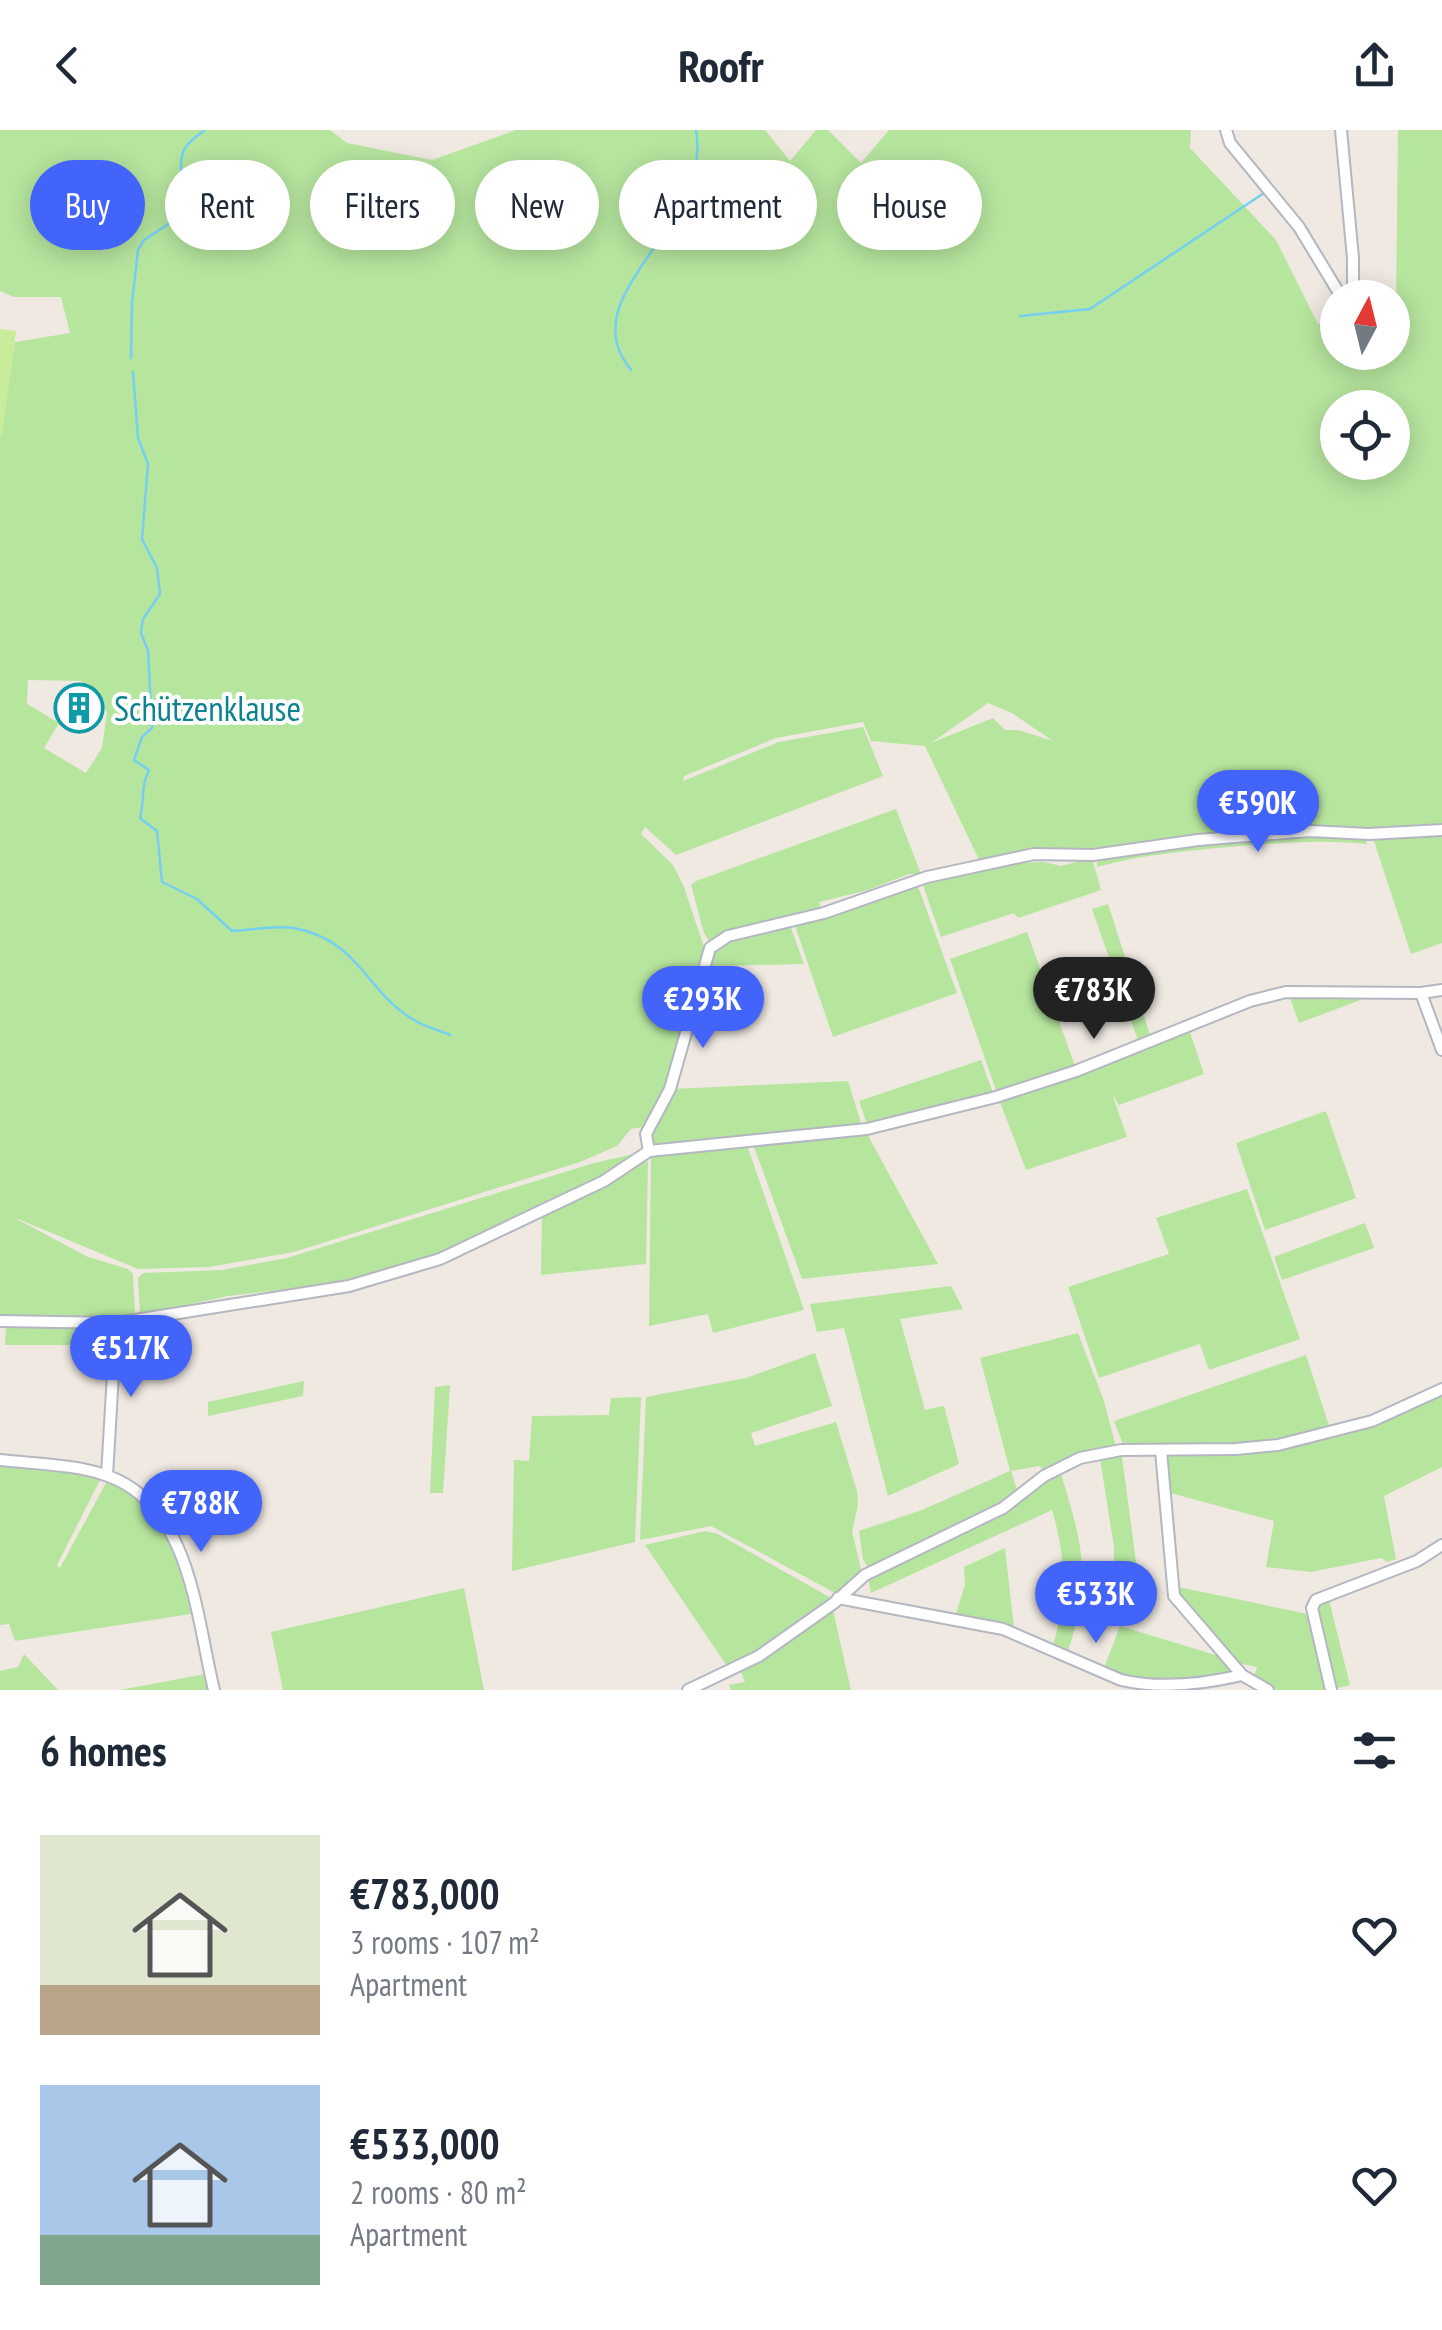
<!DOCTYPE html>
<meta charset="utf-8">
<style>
:root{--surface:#fff;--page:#f6f6f7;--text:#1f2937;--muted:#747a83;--accent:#4264fb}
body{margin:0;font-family:"PT Sans Narrow",sans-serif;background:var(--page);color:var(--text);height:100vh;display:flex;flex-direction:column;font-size:38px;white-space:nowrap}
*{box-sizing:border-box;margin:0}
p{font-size:32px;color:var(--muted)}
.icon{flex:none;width:55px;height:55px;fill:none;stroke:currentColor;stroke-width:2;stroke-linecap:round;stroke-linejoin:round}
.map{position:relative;height:1560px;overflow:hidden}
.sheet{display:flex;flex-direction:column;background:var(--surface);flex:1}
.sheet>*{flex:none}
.top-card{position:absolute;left:30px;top:30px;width:1382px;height:90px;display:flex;gap:20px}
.needle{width:65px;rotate:7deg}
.controls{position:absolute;left:1320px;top:150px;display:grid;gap:20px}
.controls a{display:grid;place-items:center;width:90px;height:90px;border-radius:50%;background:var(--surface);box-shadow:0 5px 25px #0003;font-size:50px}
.price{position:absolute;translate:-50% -85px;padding:0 22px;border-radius:35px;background:var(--accent);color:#fff;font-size:32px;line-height:65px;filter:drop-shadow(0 2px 5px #0008)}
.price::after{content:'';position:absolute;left:50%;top:60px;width:30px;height:22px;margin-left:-15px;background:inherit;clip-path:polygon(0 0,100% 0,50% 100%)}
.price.on{background:#222;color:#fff}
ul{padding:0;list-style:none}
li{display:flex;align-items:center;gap:30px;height:250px;padding:0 40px}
li span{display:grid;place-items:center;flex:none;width:280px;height:200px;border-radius:0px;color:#555}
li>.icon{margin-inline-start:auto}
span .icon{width:120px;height:120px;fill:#fffc;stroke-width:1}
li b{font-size:42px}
h2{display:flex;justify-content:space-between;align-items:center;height:120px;padding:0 40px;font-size:42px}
.pill{padding:0 35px;border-radius:45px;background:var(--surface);box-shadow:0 5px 25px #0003;font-size:35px;line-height:90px}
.pill.on{background:var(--accent);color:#fff}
header{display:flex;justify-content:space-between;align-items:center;height:130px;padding:0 40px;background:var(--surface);font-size:45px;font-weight:800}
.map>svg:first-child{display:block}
</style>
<header><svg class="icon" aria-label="back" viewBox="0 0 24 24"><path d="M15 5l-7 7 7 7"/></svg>Roofr<svg class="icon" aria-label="share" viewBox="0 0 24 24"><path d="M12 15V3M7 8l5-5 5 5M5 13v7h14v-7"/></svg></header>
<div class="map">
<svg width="1442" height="1560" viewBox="0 0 1442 1560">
<rect width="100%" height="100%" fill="#efe9e1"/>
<g fill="#b6e59e" fill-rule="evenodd">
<path d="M0 0H330L347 13 432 30 516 0H765L790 31 816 0H828L861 33 889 0H1191L1190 18 1276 110 1318 194 1337 191 1338 222H1392L1393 181 1396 180 1398 0H1442V700L1310 701 984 734 1044 732 1061 736 1092 728 1101 760 1018 788 1014 783 941 807 923 755 926 749 981 734 925 616 871 611 863 592 776 608 684 646 683 651 779 612 863 597 883 646 676 725 645 697 641 704 673 735 684 757 705 820 668 959 643 997 631 999 617 1016 580 1032 494 1059 294 1122 209 1137 138 1139 11 1086 88 1127 128 1139 133 1144 135 1186 116 1190 0 1186V307L15 212 70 203 61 167H14L0 161ZM1338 278H1392V332H1338ZM28 550 81 551 107 582 102 618 86 643 44 618 59 593 27 574ZM988 573 1012 583 1053 611 1018 600H1005L993 588 931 613Z"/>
<polygon points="896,679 921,744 909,744 868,760 819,772 821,780 710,813 704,803 691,755 696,751"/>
<polygon points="1442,703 1442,813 1411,824 1373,708"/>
<path d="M1270 706H1366L1367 714C1327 710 1291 712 1251 715 1198 720 1148 723 1097 737V727Z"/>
<polygon points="917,754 957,863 833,907 794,793"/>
<polygon points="1108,774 1152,911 1140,916 1092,779"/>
<path d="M790 795 804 834 708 836C717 800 759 801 790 795Z"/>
<polygon points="1027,802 1075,936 1000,962 996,960 950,829"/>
<polygon points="1289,865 1371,866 1299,893"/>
<polygon points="1189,899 1204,944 1119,975 1112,964 1127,1007 1026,1040 1000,972 1002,968"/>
<polygon points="981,930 993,963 867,994 859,971"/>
<polygon points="848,951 862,996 652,1016 651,1005 672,959"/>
<polygon points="1326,981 1356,1068 1265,1100 1236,1013"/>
<polygon points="865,1000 938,1134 802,1149 753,1014"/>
<polygon points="747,1015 804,1180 713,1203 708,1184 649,1196 651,1024"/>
<polygon points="638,1023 601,1050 436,1127 350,1152 228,1166 140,1185 138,1148 143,1143 222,1140 287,1128 594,1033"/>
<polygon points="645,1028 648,1032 646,1134 541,1145 542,1084"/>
<polygon points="1247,1059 1300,1209 1209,1240 1200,1214 1099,1248 1068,1157 1169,1124 1156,1088"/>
<polygon points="1365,1093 1374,1118 1282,1150 1274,1127"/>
<polygon points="951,1156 963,1179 900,1189 925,1280 944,1276 959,1334 888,1366 844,1198 817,1202 810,1174"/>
<polygon points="6,1194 109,1196 110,1215 5,1215"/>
<polygon points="1078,1203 1104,1271 1116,1317 1071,1328 1043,1341 1040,1336 1011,1341 1019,1366 868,1437 863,1429 859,1401 922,1380 1010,1341 980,1228"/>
<polygon points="815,1223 832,1276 751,1303 755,1316 836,1292 857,1361 858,1375 852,1401 862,1443 837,1464 711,1396 640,1410 646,1267 746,1248"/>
<path d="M1306 1225 1330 1299C1264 1317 1197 1316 1128 1317L1122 1312 1114 1291Z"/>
<polygon points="304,1251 303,1266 208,1286 208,1272"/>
<polygon points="450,1255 443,1363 430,1363 435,1257"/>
<polygon points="1442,1263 1442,1337 1384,1366 1396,1429 1387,1432 1381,1428 1311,1442 1266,1437 1274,1391 1167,1362 1167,1324 1272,1319"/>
<polygon points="641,1267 635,1412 512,1441 514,1330 529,1331 532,1286 609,1285 611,1268"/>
<polygon points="1121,1320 1137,1439 1114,1444 1114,1417 1099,1322"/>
<path d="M0 1332 101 1348 57 1435 60 1438 107 1351C162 1374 179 1430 191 1484L15 1511 9 1494 0 1495Z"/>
<path d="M1060 1341C1082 1412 1093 1449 1068 1521L1053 1515C1067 1470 1066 1425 1052 1380L871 1463 868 1446 939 1411 943 1413 952 1409 951 1405Z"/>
<polygon points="705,1401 718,1404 831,1468 729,1539 645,1415"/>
<polygon points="1005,1418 1014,1498 955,1487 965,1455 964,1437"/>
<polygon points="1174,1456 1312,1485 1329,1560 1277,1560 1254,1546 1257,1537 1237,1533 1178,1466"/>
<polygon points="464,1458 484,1560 283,1560 271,1502"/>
<polygon points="1328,1466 1350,1555 1333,1559 1315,1478"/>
<polygon points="828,1479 833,1480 851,1560 731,1560 729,1555 745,1552 740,1540"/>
<path d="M1120 1496 1222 1527 1230 1537 1226 1544C1184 1550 1143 1556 1104 1538Z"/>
<polygon points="24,1524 58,1560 0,1560 0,1541 18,1537"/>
<polygon points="205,1544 208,1560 120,1560"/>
</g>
<polygon fill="#c9ec9a" points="0,199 16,201 2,307 0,307"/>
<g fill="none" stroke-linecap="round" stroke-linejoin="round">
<g stroke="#75cff0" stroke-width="2.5">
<polyline points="1020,186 1090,179 1267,61"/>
<path d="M131 228 132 173 138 120 144 110 176 89 194 53 181 40C180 18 188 12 205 0"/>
<path d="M631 240C627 234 621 227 619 220 593 151 712 91 696 0"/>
<path d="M133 242 138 308 148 334 142 409 157 438 160 464 143 489 141 503 148 521 152 598 142 607 134 630 149 640C140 659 145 669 140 688L157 701 162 752 197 769 232 801C251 800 274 795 294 798 359 810 366 862 414 890 425 897 439 900 450 905"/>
</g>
<g stroke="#b4b7c1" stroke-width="14">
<g id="minor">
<polyline points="1226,0 1230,13 1299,97 1342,168"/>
<polyline points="1341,0 1353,128 1353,168"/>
<polyline points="1421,863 1442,920"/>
<polyline points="649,1021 646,1004 670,959 710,818 728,806 824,783 927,747 1034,724 1093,725 1198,710 1310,701 1369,704 1442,700"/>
<polyline points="0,1191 116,1193 349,1156 440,1129 604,1051 649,1021 867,999 996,967 1076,941 1250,871 1286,862 1421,863 1442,860"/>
<polyline points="1161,1321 1174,1466 1242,1545 1268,1560"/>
<path d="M0 1330C34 1334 76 1334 108 1346 191 1376 196 1487 214 1560"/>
<polyline points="107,1345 116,1193"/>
<path d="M838 1468 1003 1499 1121 1550C1160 1559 1204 1554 1242 1545"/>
<polyline points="688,1560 759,1526 834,1473 865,1445 1003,1378 1044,1346 1080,1328 1121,1320 1236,1319 1278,1315 1372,1291 1442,1259"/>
<polyline points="1331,1560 1312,1478 1316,1470 1417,1431 1442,1415"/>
</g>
</g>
<use href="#minor" stroke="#fff" stroke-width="10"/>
</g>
<defs>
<g id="building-ring" transform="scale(2.5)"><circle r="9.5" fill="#fff" stroke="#0f9aa8" stroke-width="1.5"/><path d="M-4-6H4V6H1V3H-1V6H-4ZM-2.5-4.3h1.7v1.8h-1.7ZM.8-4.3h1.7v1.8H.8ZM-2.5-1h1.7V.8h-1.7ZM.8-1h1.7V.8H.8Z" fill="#0f9aa8"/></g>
</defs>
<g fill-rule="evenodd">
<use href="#building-ring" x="79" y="578"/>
</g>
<g text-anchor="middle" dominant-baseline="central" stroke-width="8" stroke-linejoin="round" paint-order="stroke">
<g font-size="35" fill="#0d838f" stroke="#fff" text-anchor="start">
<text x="114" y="578">Schützenklause</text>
</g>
</g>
</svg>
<div class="controls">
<a><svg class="needle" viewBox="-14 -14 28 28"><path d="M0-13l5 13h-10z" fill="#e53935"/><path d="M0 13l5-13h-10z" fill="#747a83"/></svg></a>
<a><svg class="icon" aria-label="locate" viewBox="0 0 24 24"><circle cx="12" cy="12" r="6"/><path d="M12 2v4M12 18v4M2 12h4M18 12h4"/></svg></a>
</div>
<b class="price" style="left:1258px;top:725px">€590K</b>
<b class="price on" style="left:1094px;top:912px">€783K</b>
<b class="price" style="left:703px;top:921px">€293K</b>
<b class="price" style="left:131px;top:1270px">€517K</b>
<b class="price" style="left:201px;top:1425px">€788K</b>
<b class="price" style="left:1096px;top:1516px">€533K</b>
<div class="top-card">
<a class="pill on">Buy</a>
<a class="pill">Rent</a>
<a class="pill">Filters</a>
<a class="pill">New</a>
<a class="pill">Apartment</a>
<a class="pill">House</a>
</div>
</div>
<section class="sheet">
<h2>6 homes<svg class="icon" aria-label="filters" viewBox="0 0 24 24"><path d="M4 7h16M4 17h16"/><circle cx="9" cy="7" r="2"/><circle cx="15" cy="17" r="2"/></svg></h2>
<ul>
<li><span style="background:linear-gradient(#dfe7d0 75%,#b9a48a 0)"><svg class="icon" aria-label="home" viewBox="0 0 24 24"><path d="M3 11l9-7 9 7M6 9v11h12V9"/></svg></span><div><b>€783,000</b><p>3 rooms · 107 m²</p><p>Apartment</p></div><svg class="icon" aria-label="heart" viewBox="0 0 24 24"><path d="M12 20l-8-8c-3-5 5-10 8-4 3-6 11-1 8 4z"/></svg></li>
<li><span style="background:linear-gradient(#a9c7e8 75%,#7fa58c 0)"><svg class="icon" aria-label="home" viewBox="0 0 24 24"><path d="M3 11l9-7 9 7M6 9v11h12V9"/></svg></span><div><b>€533,000</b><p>2 rooms · 80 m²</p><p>Apartment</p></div><svg class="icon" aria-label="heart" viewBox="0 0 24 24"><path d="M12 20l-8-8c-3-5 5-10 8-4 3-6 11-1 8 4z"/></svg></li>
</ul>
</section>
